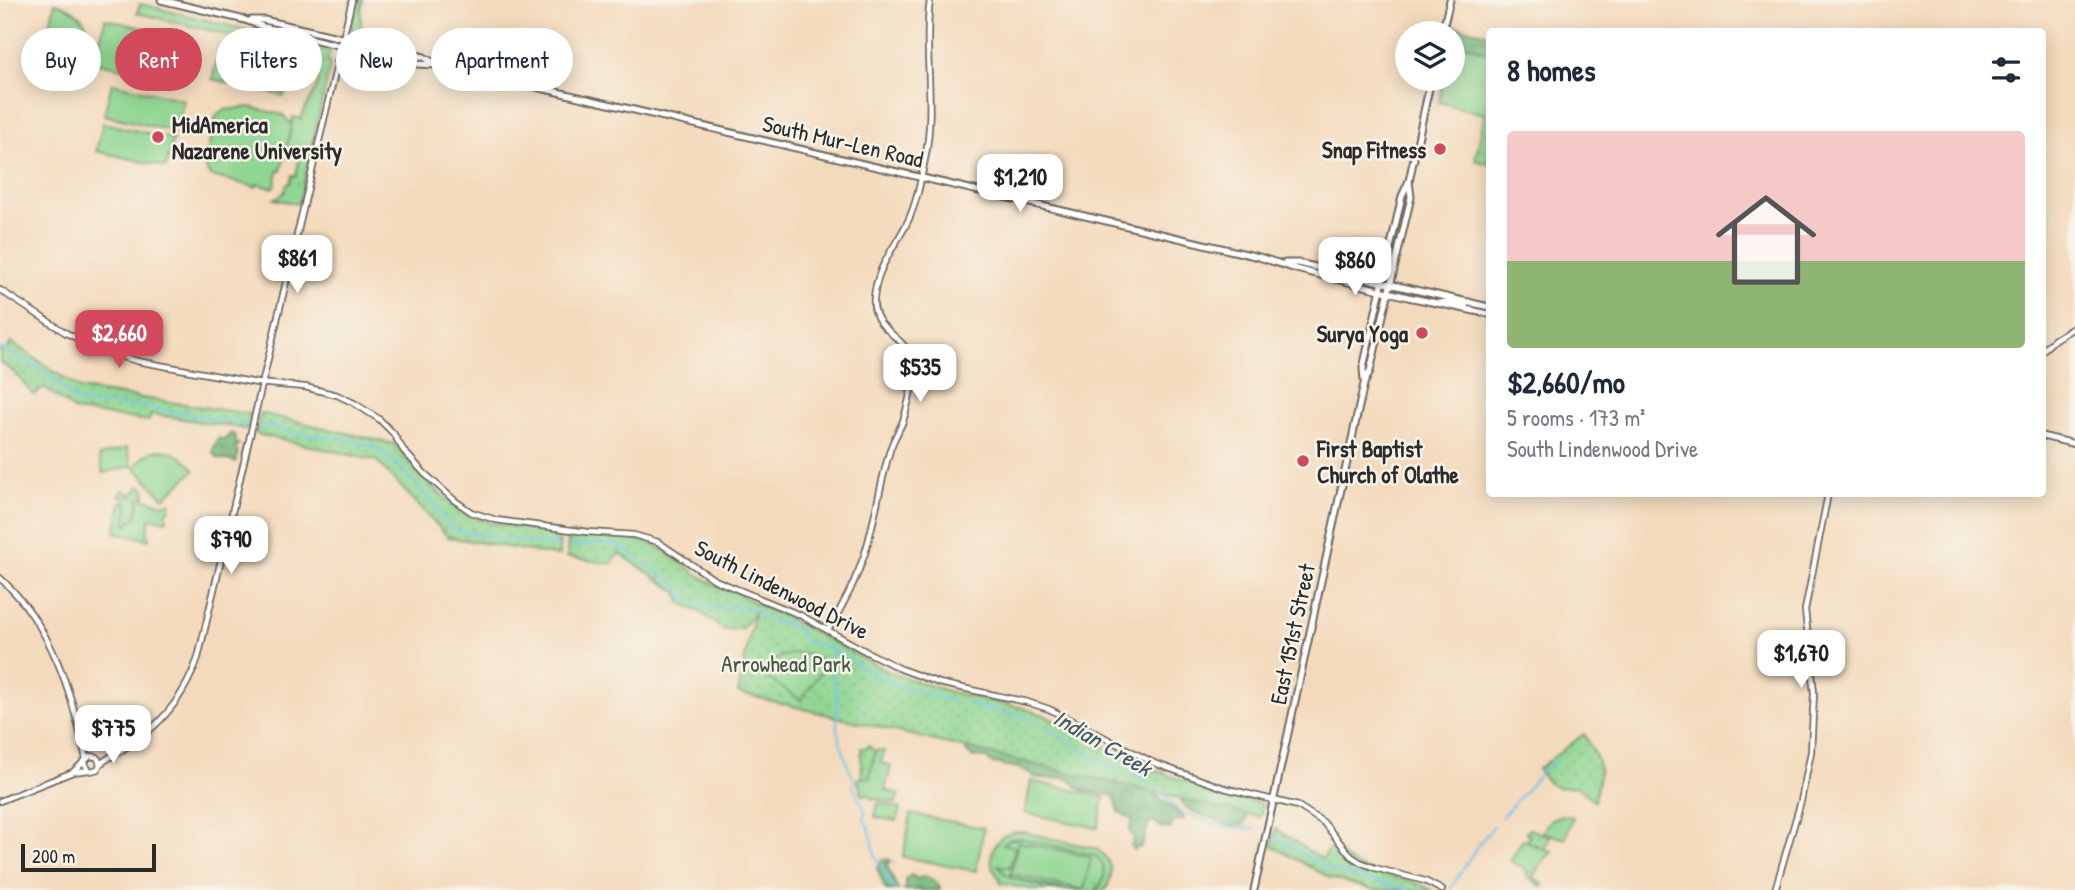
<!DOCTYPE html>
<meta charset="utf-8">
<style>
:root{--surface:#fff;--page:#f6f6f7;--text:#1f2937;--muted:#747a83;--line:#e0e1e3;--accent:#d1495b}
body{margin:0;font-family:"Patrick Hand",sans-serif;background:var(--page);color:var(--text);height:100vh;display:flex;flex-direction:column;font-size:26px;white-space:nowrap}
*{box-sizing:border-box;margin:0}
p{font-size:23px;color:var(--muted)}
.icon{flex:none;width:38px;height:38px;fill:none;stroke:currentColor;stroke-width:2;stroke-linecap:round;stroke-linejoin:round}
.map{position:relative;flex:1;overflow:hidden}
.panel{position:absolute;left:1486px;top:28px;width:560px;height:469px;display:flex;flex-direction:column;background:var(--surface);border-radius:7px;box-shadow:0 4px 18px #0003}
.panel>*{flex:none}
.guide{position:absolute;left:21px;top:28px;width:665px;height:63px;display:flex;gap:14px}
.fabs{position:absolute;left:1395px;top:21px;display:grid;gap:14px}
.fabs a{display:grid;place-items:center;width:70px;height:70px;border-radius:50%;background:var(--surface);box-shadow:0 4px 18px #0003;font-size:35px}
.scale{position:absolute;left:21px;bottom:18px;width:135px;box-sizing:border-box;padding-left:7px;border:4px solid #2b2b2b;border-top:0;font-size:19px;line-height:24px;white-space:nowrap;color:#2b2b2b;-webkit-text-stroke:5px #f7f3e8;paint-order:stroke}
.price{position:absolute;translate:-50% -60px;padding:0 16px;border-radius:14px;background:#fff;color:#222;font-size:23px;line-height:46px;filter:drop-shadow(0 2px 4px #0008)}
.price::after{content:'';position:absolute;left:50%;top:42px;width:21px;height:16px;margin-left:-10px;background:inherit;clip-path:polygon(0 0,100% 0,50% 100%)}
.price.on{background:var(--accent);color:#fff}
ul{padding:0;list-style:none}
li{display:grid;align-content:center;gap:14px;height:371px;padding:0 21px}
li+li{border-top:2px solid var(--line)}
li span{display:grid;place-items:center;height:217px;border-radius:7px;color:#555}
li>.icon{margin-inline-start:auto}
span .icon{width:126px;height:126px;fill:#fffc;stroke-width:1}
li b{font-size:30px}
h2{display:flex;justify-content:space-between;align-items:center;height:84px;padding:0 21px;font-size:30px}
.chip{padding:0 24px;border-radius:32px;background:var(--surface);box-shadow:0 4px 18px #0003;font-size:24px;line-height:63px}
.chip.on{background:var(--accent);color:#fff}
.map>svg:first-child{display:block}
</style>
<div class="map">
<svg width="2075" height="890" viewBox="0 0 2075 890">
<defs>
<pattern id="grass-tufts" width="24" height="20" patternUnits="userSpaceOnUse" patternTransform="scale(1.75)"><rect width="24" height="20" fill="#8fd691"/><path d="M3 7l-1-3M5 7V3M7 7l1-3M15 17l-1-3M17 17v-4M19 17l1-3" fill="none" stroke="#7cb87d"/></pattern>
<pattern id="forest-crowns" width="20" height="18" patternUnits="userSpaceOnUse" patternTransform="scale(1.75)"><rect width="20" height="18" fill="#73b77b"/><path d="M2 6a3 3 0 1 1 6 0M12 15a3 3 0 1 1 6 0" fill="none" stroke="#5f9565"/></pattern>
<pattern id="park-dots" width="8" height="8" patternUnits="userSpaceOnUse" patternTransform="scale(1.75)"><rect width="8" height="8" fill="#8fd691"/><path d="M2 2h.1M6 6h.1" fill="none" stroke="#7cb87d" stroke-width="1.8" stroke-linecap="round"/></pattern>
</defs>
<rect width="100%" height="100%" fill="#f7f3e8"/>
<filter id="ink" filterUnits="userSpaceOnUse"><feTurbulence type="fractalNoise" baseFrequency=".0143" numOctaves="2"/><feDisplacementMap in="SourceGraphic" scale="14" xChannelSelector="R" yChannelSelector="G"/><feConvolveMatrix kernelMatrix="1 2 1 2 8 2 1 2 1" color-interpolation-filters="sRGB"/></filter>
<filter id="wash" filterUnits="userSpaceOnUse"><feTurbulence type="fractalNoise" baseFrequency=".00686" numOctaves="4" result="noise"/><feDisplacementMap in="SourceGraphic" scale="28" xChannelSelector="R" yChannelSelector="G"/><feGaussianBlur stdDeviation="1.57" result="paint"/><feColorMatrix in="noise" values="0 0 0 0 0 0 0 0 0 0 0 0 0 0 0 0 0 1.4 0 .05"/><feComposite in="paint" operator="in"/></filter>
<g filter="url(#wash)">
<rect width="100%" height="100%" fill="#f4dabc"/>
<g fill="url(#grass-tufts)" stroke="#5d805e" stroke-width="2">
<path d="M357 0H363L361 11V33L375 38 374 41 390 45 385 46C346 36 348 39 357 0Z"/>
<path d="M140 4 330 50 328 59 330 67 299 204 274 199 284 193 287 184H290L292 175 296 176 300 155 286 152 293 117 301 119C305 104 311 102 316 89 328 54 291 49 267 44V42L251 38 250 40 137 13Z"/>
<polygon points="1453,40 1489,54 1489,164 1475,160 1485,114 1439,102 1444,79 1452,79"/>
<path d="M1019 838 1092 853C1107 863 1108 878 1096 890H1065L1008 877C996 868 999 860 1001 846L1009 840Z"/>
</g>
<g fill="url(#forest-crowns)" stroke="#4f7153" stroke-width="2">
<polygon points="1451,25 1489,34 1489,54 1453,40 1452,33 1449,33"/>
<polygon points="231,433 236,436 235,442 239,445 235,448 238,452 236,462 218,458 213,453 214,446 219,438 224,440"/>
<path d="M967 747 1149 790 1183 816 1184 819 1172 822 1171 829 1162 828 1153 821 1149 823 1142 846 1134 850 1131 846 1134 838 1129 830 1133 820 1119 812 1114 796 1083 790 1077 787 1069 779 1062 777 1053 779 1034 777C1024 767 1016 767 1003 766L999 763 993 764 986 758 977 757 973 758 966 751Z"/>
<path d="M1185 798 1246 813 1247 819 1243 825 1228 826C1214 815 1192 817 1181 802Z"/>
<polygon points="888,859 892,862 886,864 898,890 886,890 877,868 882,860"/>
<path d="M912 875 918 879 923 876C930 878 939 882 940 890H903L906 888 905 879Z"/>
</g>
<g fill="url(#park-dots)" stroke="#5d805e" stroke-width="2">
<polygon points="11,342 80,389 251,414 247,429 151,414 149,421 75,411 44,387 34,395 15,373 0,362 0,348 6,351"/>
<polygon points="260,413 394,444 429,483 452,504 468,515 490,523 560,533 559,556 448,537 377,461 256,434"/>
<polygon points="139,486 143,487 146,492 144,499 140,498 136,520 131,519 130,525 125,524 129,504 124,503 126,498 120,496 122,490 130,493 129,496 131,497"/>
<polygon points="570,534 620,537 648,542 664,550 695,573 715,585 740,594 756,604 780,614 891,673 954,693 1023,708 1044,715 1129,759 1155,770 1206,789 1263,804 1260,817 944,743 738,693 754,614 742,628 723,630 702,613 681,603 677,592 619,553 611,564 567,557 568,538"/>
<path d="M1584 734C1602 766 1602 765 1594 801L1577 786C1556 790 1549 788 1538 769Z"/>
<polygon points="868,745 875,752 869,777 866,779 862,777 861,748 867,748"/>
<path d="M1276 829 1322 859 1334 844C1357 882 1399 871 1432 890H1373L1330 878 1272 846Z"/>
<polygon points="1529,829 1550,836 1545,849 1527,841 1530,835 1526,833"/>
</g>
<g fill="#8fd691" stroke="#5d805e" stroke-width="2">
<path d="M55 3C84 11 95 29 89 58L46 48 45 46Z"/>
<polygon points="105,19 177,36 167,78 95,62"/>
<polygon points="220,47 292,64 284,96 212,79"/>
<polygon points="112,83 184,100 176,132 104,115"/>
<polygon points="250,107 283,115 292,125 281,171 278,171 275,186 272,188 257,184 256,187 210,176 204,165 216,116 224,110"/>
<polygon points="103,123 173,139 166,167 96,151"/>
<polygon points="127,448 132,466 103,473 99,456"/>
<path d="M157 450C174 450 184 457 195 470L164 498 134 467 147 454Z"/>
<polygon points="140,498 164,504 171,503 169,511 166,511 167,521 150,518 147,534 149,535 149,540 115,532 121,502 129,504 125,523 129,525 131,519 136,519"/>
<path d="M796 653 808 654 827 663 801 700 763 675C771 660 780 655 796 653Z"/>
<polygon points="876,750 884,751 881,763 891,766 885,790 899,794 896,803 871,798 868,794 862,795 857,779 869,777"/>
<polygon points="1031,781 1104,797 1098,828 1025,813"/>
<polygon points="878,803 900,808 897,821 875,817"/>
<polygon points="911,814 984,828 976,871 903,857"/>
<polygon points="1562,815 1573,817 1565,839 1542,832 1551,819"/>
<path d="M1014 832H1023L1097 849C1112 860 1115 875 1105 890H1096C1108 879 1107 865 1095 855L1019 838 1010 839 1003 844 1015 847 1010 867 998 865C1007 884 1045 886 1065 890H1034L1000 883V879C984 861 991 838 1014 832Z"/>
<polygon points="1523,839 1541,848 1553,851 1544,860 1533,877 1543,884 1542,887 1528,877 1526,870 1510,861"/>
<polygon points="1018,842 1091,857 1084,890 1011,874"/>
</g>
<g fill="none" stroke-linecap="round" stroke-linejoin="round">
<g stroke="#6fc1eb" stroke-width="2">
<polyline points="0,348 46,372 72,398 83,403 136,406 248,424"/>
<polyline points="259,426 274,427 292,433 334,437 371,446 382,452 394,461 431,500 451,529 500,538 558,545"/>
<path d="M571 546 612 544 622 548 676 585 684 598 715 608 736 607 755 610 771 621 787 623 800 632 803 640 806 642C826 642 858 668 879 677 902 688 927 694 951 701"/>
<polyline points="830,650 838,704 837,728 839,738 849,769 854,779 853,786 865,811 864,818 871,834 875,855 895,890"/>
<polyline points="966,704 1033,720 1108,766 1136,775 1165,796 1180,812 1225,827 1257,829"/>
<polyline points="1542,772 1558,759"/>
<polyline points="1502,817 1539,775"/>
<polyline points="1275,837 1330,870 1408,890"/>
<polyline points="1451,888 1478,845 1494,826"/>
</g>
</g>
</g>
<g filter="url(#ink)">
<g fill="none" stroke-linecap="round" stroke-linejoin="round">
<g stroke="#71685e" stroke-width="8">
<g id="tertiary">
<polyline points="0,290 66,333 108,353 137,361 257,383 305,387 337,395 354,403 379,419 393,433 404,451 424,473 454,500 471,512 496,520 587,532 634,535 658,542 715,580 800,615 867,652 901,669 939,683 1027,702 1049,709 1154,763 1224,788 1298,806 1323,822 1351,856 1360,862 1375,868 1425,881 1442,890"/>
<polyline points="2042,351 2055,339 2075,327"/>
<path d="M0 578C52 625 72 693 86 759"/>
<path d="M828 630C843 606 856 581 865 553 875 520 880 484 890 450 893 440 899 431 903 421 908 405 915 381 912 363 907 333 871 333 874 298 877 265 895 248 908 221 917 202 921 179 925 159 936 106 923 53 930 0"/>
<path d="M100 764C112 755 125 749 137 740 167 719 186 692 198 658L352 0"/>
<polyline points="74,771 90,756 97,757 100,764 98,769 91,771 87,768 85,762"/>
<polyline points="0,801 73,772 89,770"/>
<polyline points="1775,890 1801,801 1811,752 1814,693 1805,610 1828,494"/>
</g>
</g>
<g stroke="#71685e" stroke-width="9">
<g id="secondary">
<polyline points="161,0 245,20 264,27 353,49 416,64 437,65 515,82 1259,257 1296,269 1408,297 1489,314"/>
<polyline points="251,20 264,20 424,57 434,63"/>
<polyline points="1285,263 1298,263 1489,307"/>
<polyline points="1439,303 1449,302 1465,305 1469,302"/>
<polyline points="2042,436 2075,444"/>
</g>
</g>
<g stroke="#71685e" stroke-width="9">
<g id="primary">
<polyline points="1442,33 1450,0"/>
<polyline points="1364,381 1363,368 1402,196 1409,181 1431,79"/>
<polyline points="1254,890 1358,411 1364,384 1370,371 1411,197 1409,181"/>
</g>
</g>
<use href="#tertiary" stroke="#fff" stroke-width="4.5"/>
<use href="#secondary" stroke="#fff" stroke-width="5"/>
<use href="#primary" stroke="#fff" stroke-width="5"/>
</g>
</g>
<g fill="#d1495b" stroke="#f7f3e8" stroke-width="2.5">
<circle cx="158" cy="137" r="7"/>
<circle cx="1440" cy="149" r="7"/>
<circle cx="1422" cy="333" r="7"/>
<circle cx="1303" cy="461" r="7"/>
</g>
<g text-anchor="middle" dominant-baseline="central" stroke-width="5" stroke-linejoin="round" paint-order="stroke">
<g font-size="23" font-weight="bold" fill="#2b2b2b" stroke="#f7f3e8" text-anchor="start">
<text x="172" y="124">MidAmerica<tspan x="172" dy="26">Nazarene University</tspan></text>
<text x="1426" y="149" text-anchor="end">Snap Fitness</text>
<text x="1408" y="333" text-anchor="end">Surya Yoga</text>
<text x="1317" y="448">First Baptist<tspan x="1317" dy="26">Church of Olathe</tspan></text>
</g>
<g font-size="23" fill="#2b2b2b" stroke="#f7f3e8">
<text transform="translate(843 141) rotate(13)">South Mur-Len Road</text>
<text transform="translate(782 589) rotate(27)">South Lindenwood Drive</text>
<text transform="translate(1292 634) rotate(-78)">East 151st Street</text>
</g>
<g font-size="23" fill="#445644" stroke="#f7f3e8">
<text x="786" y="663">Arrowhead Park</text>
</g>
<g font-size="24" font-style="italic" fill="#3f5865" stroke="#f7f3e8">
<text transform="translate(1103 742) rotate(30)">Indian Creek</text>
</g>
</g>
</svg>
<div class="fabs">
<a><svg class="icon" aria-label="layers" viewBox="0 0 24 24"><path d="M12 4l9 5-9 5-9-5zM3 14l9 5 9-5"/></svg></a>
</div>
<div class="scale">200 m</div>
<b class="price" style="left:1020px;top:214px">$1,210</b>
<b class="price" style="left:297px;top:295px">$861</b>
<b class="price" style="left:1355px;top:297px">$860</b>
<b class="price on" style="left:119px;top:370px">$2,660</b>
<b class="price" style="left:920px;top:404px">$535</b>
<b class="price" style="left:231px;top:576px">$790</b>
<b class="price" style="left:1801px;top:690px">$1,670</b>
<b class="price" style="left:113px;top:765px">$775</b>
<div class="guide">
<a class="chip">Buy</a>
<a class="chip on">Rent</a>
<a class="chip">Filters</a>
<a class="chip">New</a>
<a class="chip">Apartment</a>
</div>
<section class="panel">
<h2>8 homes<svg class="icon" aria-label="filters" viewBox="0 0 24 24"><path d="M4 7h16M4 17h16"/><circle cx="9" cy="7" r="2"/><circle cx="15" cy="17" r="2"/></svg></h2>
<ul>
<li><span style="background:linear-gradient(#f6c9c9 60%,#8fb573 0)"><svg class="icon" aria-label="home" viewBox="0 0 24 24"><path d="M3 11l9-7 9 7M6 9v11h12V9"/></svg></span><div><b>$2,660/mo</b><p>5 rooms · 173 m²</p><p>South Lindenwood Drive</p></div></li>
</ul>
</section>
</div>
